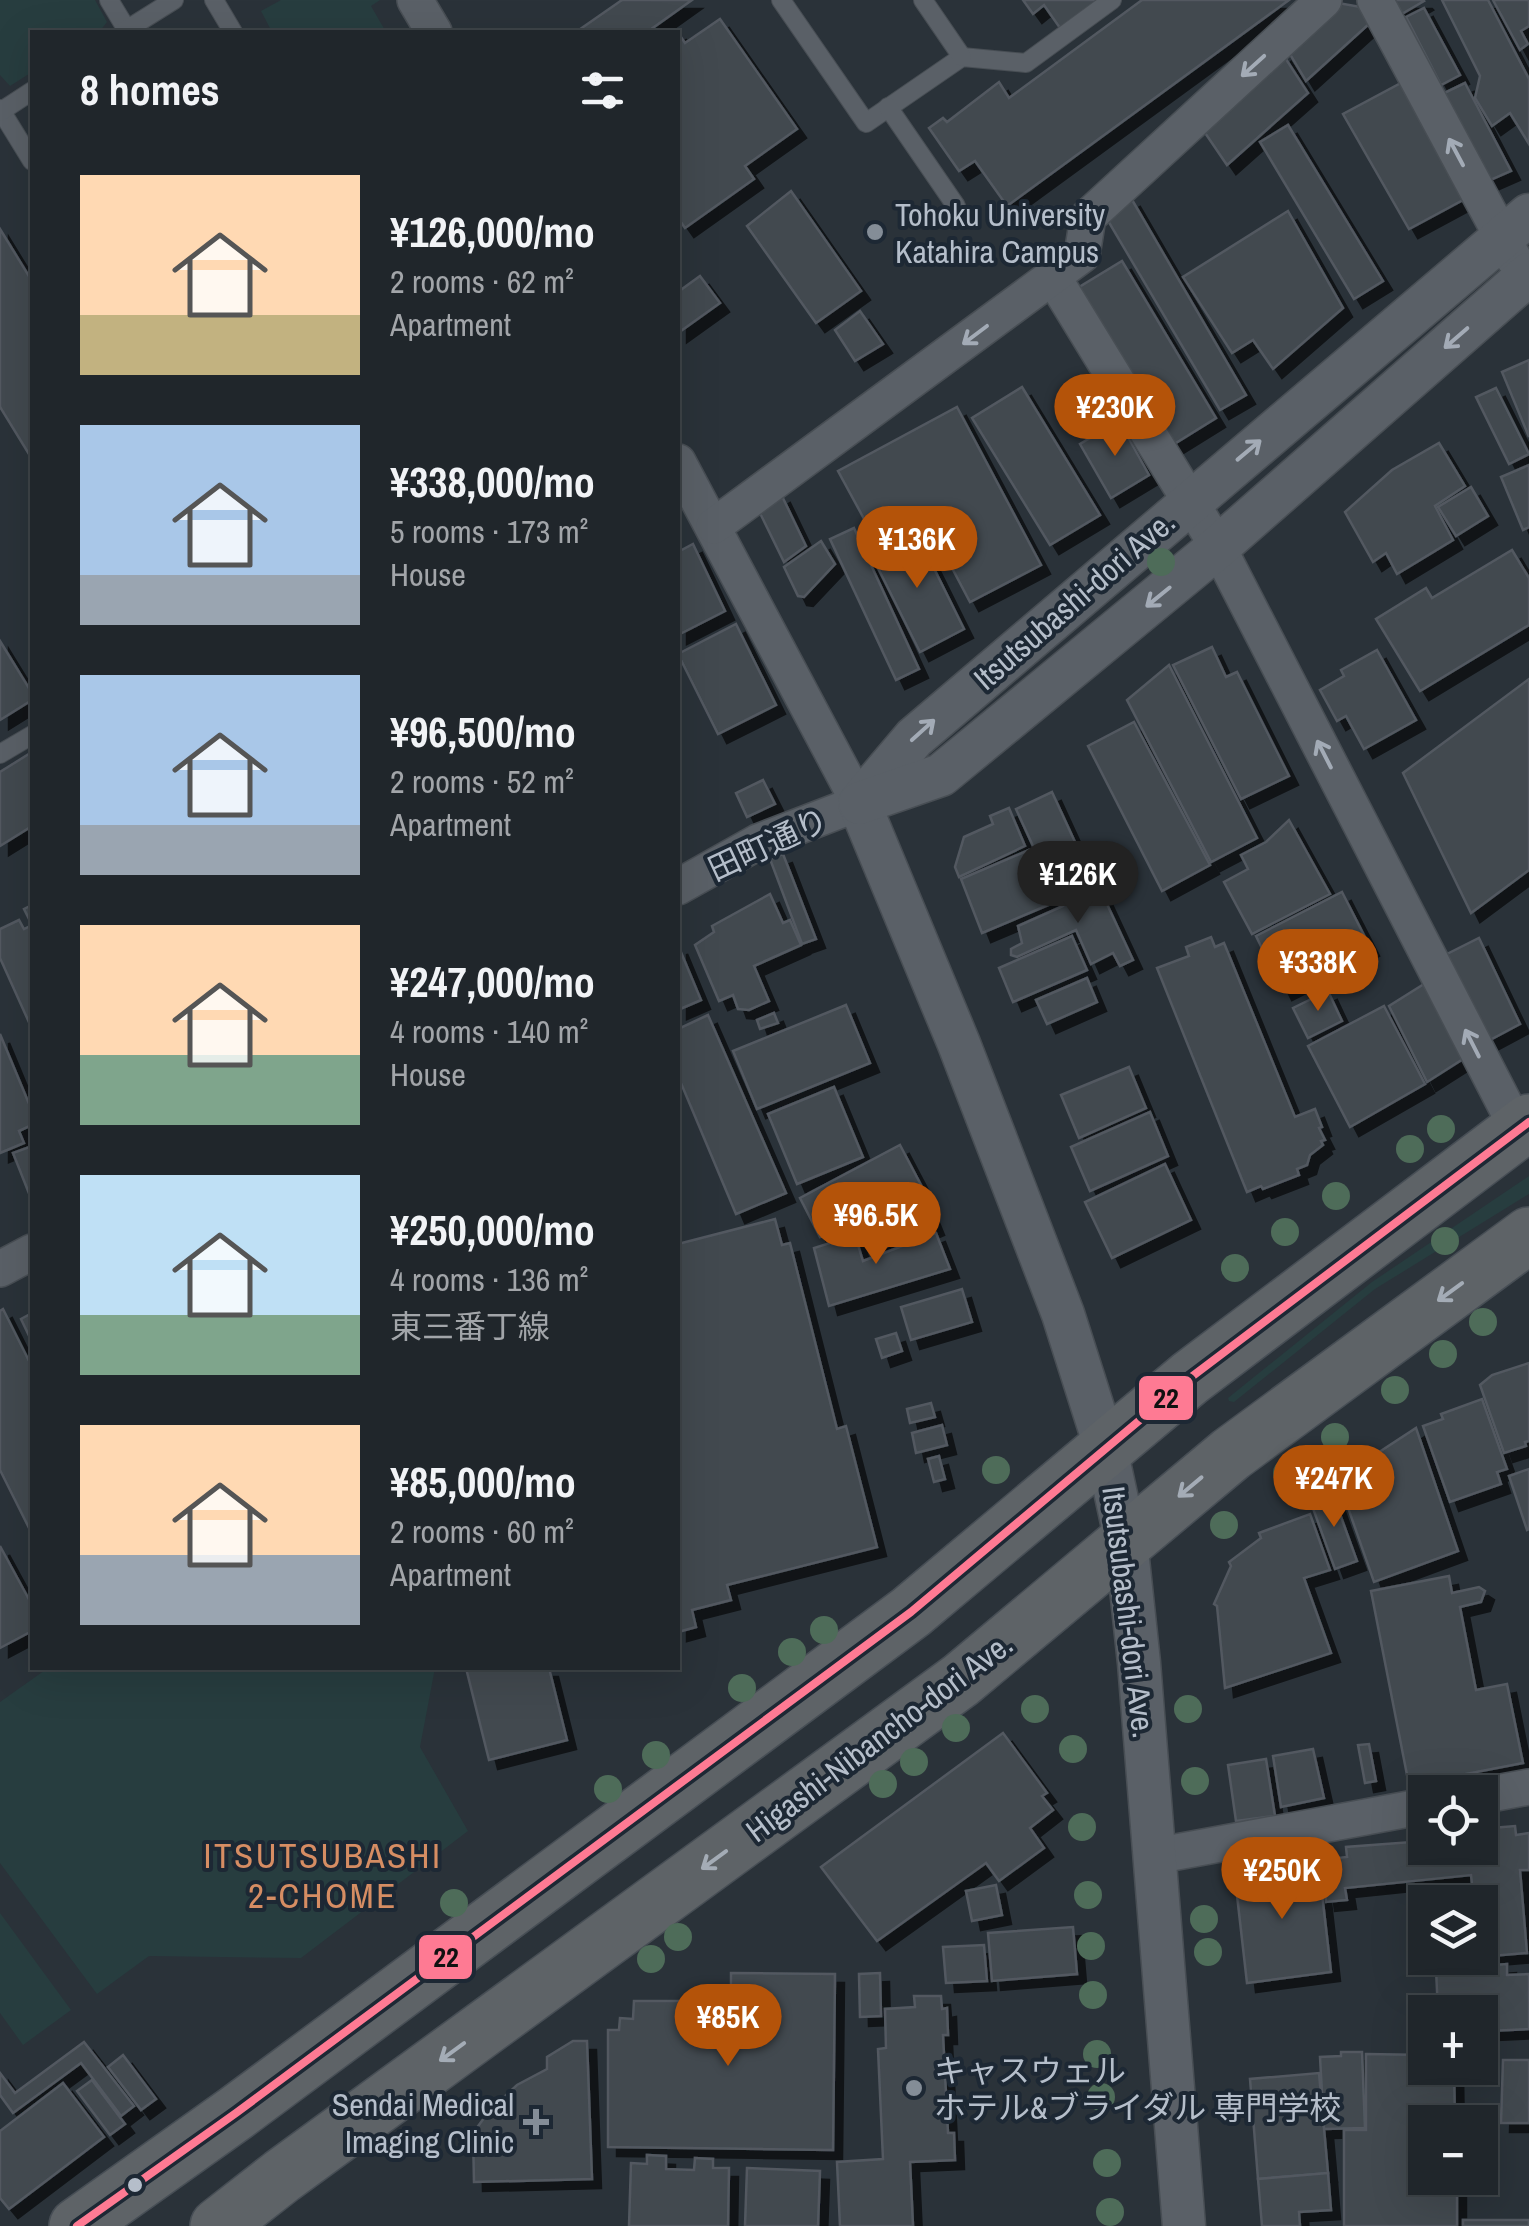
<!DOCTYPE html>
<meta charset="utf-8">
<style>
:root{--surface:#20262b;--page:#282e33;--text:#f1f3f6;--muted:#a2a5a9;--line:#3d4347;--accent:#b45309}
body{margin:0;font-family:"Archivo Narrow","Noto Sans JP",sans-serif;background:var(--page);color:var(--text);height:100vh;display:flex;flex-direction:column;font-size:38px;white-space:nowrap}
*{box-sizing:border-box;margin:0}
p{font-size:32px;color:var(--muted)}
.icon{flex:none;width:55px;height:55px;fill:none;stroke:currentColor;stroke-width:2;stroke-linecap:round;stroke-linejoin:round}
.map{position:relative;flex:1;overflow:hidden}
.panel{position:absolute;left:30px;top:30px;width:650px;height:1640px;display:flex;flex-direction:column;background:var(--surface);border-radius:0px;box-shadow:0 10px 40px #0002,0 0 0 2px var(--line)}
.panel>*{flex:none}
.controls{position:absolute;left:1408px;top:1775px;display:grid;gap:20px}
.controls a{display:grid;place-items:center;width:90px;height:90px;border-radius:0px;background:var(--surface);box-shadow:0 10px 40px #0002,0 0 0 2px var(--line);font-size:50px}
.price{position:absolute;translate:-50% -85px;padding:0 22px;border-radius:35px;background:var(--accent);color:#fff;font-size:32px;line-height:65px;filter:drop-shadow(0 2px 5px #0008)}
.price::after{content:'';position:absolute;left:50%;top:60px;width:30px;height:22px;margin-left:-15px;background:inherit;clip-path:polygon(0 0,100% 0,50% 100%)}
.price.on{background:#222;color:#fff}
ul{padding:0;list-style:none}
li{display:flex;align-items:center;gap:30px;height:250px;padding:0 50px}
li span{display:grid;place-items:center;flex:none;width:280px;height:200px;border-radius:0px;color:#555}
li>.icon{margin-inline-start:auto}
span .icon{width:120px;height:120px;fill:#fffc;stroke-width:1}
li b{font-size:42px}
h2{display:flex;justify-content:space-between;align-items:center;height:120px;padding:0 50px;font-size:42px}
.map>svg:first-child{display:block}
</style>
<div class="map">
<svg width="1529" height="2226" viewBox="0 0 1529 2226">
<defs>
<filter id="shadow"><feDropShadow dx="9" dy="9" stdDeviation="0" flood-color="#0009"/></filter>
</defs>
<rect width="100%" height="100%" fill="#2a3239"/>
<g fill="#273d3f">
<polygon points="0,0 95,0 107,22 99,32 32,32 32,72 10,86 0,75"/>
<polygon points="281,0 380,0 371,6 386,32 272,32 261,11"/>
<polygon points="1529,1176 1529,1194 1375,1289 1234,1402 1229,1401 1228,1398 1372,1282"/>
<polygon points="48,1668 435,1668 420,1747 468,1831 301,1958 149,1956 97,1994 0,1863 0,1702"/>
<polygon points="0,1913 71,2010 23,2045 0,2013"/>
</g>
<g fill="#42494f" stroke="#525961" stroke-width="2.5" filter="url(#shadow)">
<polygon points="622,0 692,0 650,30 651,32 576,32"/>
<polygon points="1023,0 1098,0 1060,28 1044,5 1033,14"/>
<polygon points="1142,0 1289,0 1007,206 975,161 959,171 929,128 943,118 947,122 999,82 1009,98"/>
<polygon points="1390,0 1423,0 1424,1 1400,15"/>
<polygon points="1442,0 1488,0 1529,79 1529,144 1510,113 1492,126 1475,98 1480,76"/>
<polygon points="1493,0 1529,0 1529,26 1521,31 1528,44 1520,50"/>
<polygon points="1338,3 1361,7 1369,24 1306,81 1288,51"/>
<polygon points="1424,8 1460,75 1441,85 1406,17"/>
<polygon points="720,19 797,129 745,166 754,179 685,228 678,218 678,32 675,32 677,31 685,43"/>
<polygon points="1282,53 1308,93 1227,165 1201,127"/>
<polygon points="1401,83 1463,200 1409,229 1343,114"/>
<polygon points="1465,83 1511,171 1486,182 1440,95"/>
<polygon points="1288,125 1383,281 1354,299 1260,142"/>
<polygon points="791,191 861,291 816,323 747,226"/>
<polygon points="1131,198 1246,395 1220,410 1104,214"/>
<polygon points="1288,211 1343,308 1273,369 1253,340 1232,353 1183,277"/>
<polygon points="0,229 32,281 32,459 0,407"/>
<polygon points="1122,261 1216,418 1171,446 1076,289"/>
<polygon points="700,276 720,303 678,333 678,292"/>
<polygon points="860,311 883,344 855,361 835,330"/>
<polygon points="1529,360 1529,437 1502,372"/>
<polygon points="1022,387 1100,515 1050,545 972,418"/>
<polygon points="1496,388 1529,454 1509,464 1476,397"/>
<polygon points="957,407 1041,565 970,602 923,513 875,539 838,471"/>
<polygon points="1119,421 1149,475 1111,498 1080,444"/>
<polygon points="1439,443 1465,486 1435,506 1453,540 1397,574 1386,553 1373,562 1345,512 1392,470"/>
<polygon points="1529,465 1529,527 1523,530 1501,477"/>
<polygon points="1471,487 1488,516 1456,536 1438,507"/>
<polygon points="781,494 806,546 784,562 758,509"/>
<polygon points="854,528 919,669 896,680 830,539"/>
<polygon points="915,530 964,629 920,652 870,552"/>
<polygon points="821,541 835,564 804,597 798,596 784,567"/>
<polygon points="693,544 725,611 678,635 678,552"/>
<polygon points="1512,550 1529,578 1529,625 1420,691 1376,619 1426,588 1432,598"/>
<polygon points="736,624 776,705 718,734 678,654"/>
<polygon points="0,641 32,693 32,700 0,720"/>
<polygon points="1212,647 1226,677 1237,672 1289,776 1241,799 1173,665"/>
<polygon points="1377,650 1416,720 1364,749 1346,716 1337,721 1320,690 1344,676 1341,670"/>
<polygon points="1169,665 1257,838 1211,862 1127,700"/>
<polygon points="1529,679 1529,870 1471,913 1403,773"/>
<polygon points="1134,722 1210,865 1162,891 1088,746"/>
<polygon points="32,752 32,826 0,846 0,772"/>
<polygon points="763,780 775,804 747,817 736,793"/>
<polygon points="1052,792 1086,866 1050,883 1016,809"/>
<polygon points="1009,808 1025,846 959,877 955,867 964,837 993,824 990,816"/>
<polygon points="1289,820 1330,894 1252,934 1224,882 1248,869 1241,855 1266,842"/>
<polygon points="1029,850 1053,903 982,933 961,879"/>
<polygon points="783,854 816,939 802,944 770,859"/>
<polygon points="1093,874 1133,960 1120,966 1113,953 1091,964 1076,930 1017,957 1011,955 1011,949 1022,943 1018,926 1063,906 1062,903 1078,895 1073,883"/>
<polygon points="1342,892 1370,947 1283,991 1256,936"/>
<polygon points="770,894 783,923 790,920 801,945 754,966 769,1001 749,1010 738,1009 733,995 719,1001 695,945 714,932 712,926"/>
<polygon points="32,905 32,1029 0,958 0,929 19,920 24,929 32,925 24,909"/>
<polygon points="1072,936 1087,970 1013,1002 999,968"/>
<polygon points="1211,937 1215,947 1224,943 1295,1117 1315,1109 1322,1127 1319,1128 1325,1140 1321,1141 1323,1145 1310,1155 1307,1165 1297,1169 1299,1175 1263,1189 1261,1186 1247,1192 1157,968 1189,956 1186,947"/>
<polygon points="1479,938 1520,1024 1488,1041 1445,955"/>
<polygon points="678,945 701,1000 678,1010"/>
<polygon points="1087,978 1097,1002 1047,1024 1036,1000"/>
<polygon points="1424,984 1463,1059 1427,1082 1389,1006"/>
<polygon points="1328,991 1342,1021 1308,1038 1293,1008"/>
<polygon points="846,1005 870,1063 757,1109 733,1051"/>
<polygon points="1384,1006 1425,1084 1350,1127 1308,1046"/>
<polygon points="774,1013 778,1023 760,1029 757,1020"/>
<polygon points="708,1015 786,1193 736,1214 678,1076 678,1029"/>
<polygon points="0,1034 32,1111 32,1125 19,1131 24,1143 0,1153"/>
<polygon points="1129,1067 1146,1108 1079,1138 1061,1095"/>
<polygon points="834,1087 863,1157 797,1184 768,1114"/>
<polygon points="1150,1112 1168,1156 1090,1191 1071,1147"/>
<polygon points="900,1145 921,1185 820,1237 800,1198"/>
<polygon points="32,1146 32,1201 13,1153"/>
<polygon points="1165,1164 1191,1220 1112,1258 1085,1202"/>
<polygon points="928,1209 935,1226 871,1253 864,1237 907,1222 905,1218"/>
<polygon points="775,1219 782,1245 790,1243 837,1429 846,1426 877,1547 727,1585 731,1600 692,1610 696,1627 678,1632 678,1244"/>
<polygon points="936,1233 950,1269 829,1306 814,1248 855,1235 863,1261"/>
<polygon points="962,1289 972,1322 911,1340 901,1307"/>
<polygon points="3,1309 32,1367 32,1390 30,1391 32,1397 32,1534 0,1470 0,1311"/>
<polygon points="32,1313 32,1342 21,1319"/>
<polygon points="896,1333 902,1351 882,1358 876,1339"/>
<polygon points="1529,1363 1529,1441 1525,1442 1526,1446 1504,1453 1480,1385 1492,1375"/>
<polygon points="1482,1399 1507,1469 1497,1472 1501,1484 1450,1502 1423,1426 1443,1419 1441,1414"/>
<polygon points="931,1403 935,1417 910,1423 907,1409"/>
<polygon points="942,1425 947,1445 916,1453 912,1433"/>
<polygon points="1416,1428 1458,1551 1374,1582 1338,1479"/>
<polygon points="939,1456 945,1479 934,1482 928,1459"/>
<polygon points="1529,1469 1529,1529 1527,1530 1509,1476"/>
<polygon points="1332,1492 1357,1561 1335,1569 1310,1500"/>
<polygon points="1310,1514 1330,1570 1304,1578 1331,1653 1225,1688 1217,1606 1214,1604 1231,1566 1229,1562 1261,1538 1259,1533"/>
<polygon points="0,1546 32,1605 32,1631 0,1648"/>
<polygon points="1449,1576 1452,1593 1479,1587 1485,1591 1481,1602 1460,1607 1476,1690 1507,1684 1523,1763 1409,1785 1371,1591"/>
<polygon points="466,1668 549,1668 567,1740 489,1760"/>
<polygon points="1003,1733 1047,1793 1042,1796 1053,1810 1030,1828 1044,1848 999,1881 986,1863 877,1941 821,1867"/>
<polygon points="1369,1744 1376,1781 1365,1783 1358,1745"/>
<polygon points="1313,1749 1324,1798 1281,1807 1273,1756"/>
<polygon points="1266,1759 1275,1816 1236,1821 1228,1765"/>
<polygon points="1515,1826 1516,1835 1529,1833 1529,1870 1520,1870 1527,1953 1480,1957 1480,1902 1474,1902 1471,1875 1345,1888 1347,1900 1326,1902 1321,1860 1347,1857 1346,1847 1425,1841 1425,1848 1480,1848 1480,1829"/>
<polygon points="1309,1860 1311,1877 1320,1876 1331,1972 1247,1983 1234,1869"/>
<polygon points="996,1885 1002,1915 972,1921 966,1891"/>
<polygon points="1073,1927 1077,1974 992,1981 988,1933"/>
<polygon points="984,1945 987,1981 946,1983 943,1947"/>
<polygon points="1507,1964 1507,1975 1529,1974 1529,2029 1488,2031 1488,2039 1480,2039 1480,2012 1438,2012 1436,1969"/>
<polygon points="731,1973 835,1974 833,2150 608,2147 608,2030 619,2030 620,2018 633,2019 634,2001 699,2001 699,2008 731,2009"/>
<polygon points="880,1973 881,2016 860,2017 859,1974"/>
<polygon points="914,1996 941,1996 942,2009 947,2008 948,2035 943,2035 948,2133 954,2133 955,2160 910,2162 913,2226 840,2226 837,2162 883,2159 878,2049 886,2048 885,2009 915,2007"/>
<polygon points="573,2041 587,2041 592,2179 474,2182 473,2133 490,2110 517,2085 547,2069 547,2057"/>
<polygon points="84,2042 134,2106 121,2116 81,2063 13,2113 0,2095 0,2073 15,2093"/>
<polygon points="1341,2052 1362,2052 1365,2128 1324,2129 1320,2057 1341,2056"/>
<polygon points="1366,2054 1425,2055 1425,2068 1454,2068 1455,2122 1425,2122 1425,2178 1457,2178 1457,2226 1344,2226 1344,2130 1366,2130"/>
<polygon points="123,2055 156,2099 141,2110 108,2067"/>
<polygon points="1503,2060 1529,2060 1529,2123 1501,2123"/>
<polygon points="1319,2073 1328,2173 1258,2179 1250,2079"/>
<polygon points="92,2080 125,2124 110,2135 77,2091"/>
<polygon points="63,2083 104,2137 9,2209 0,2198 0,2131"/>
<polygon points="647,2155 666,2156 666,2169 694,2170 695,2158 713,2159 713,2168 729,2168 728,2226 629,2226 631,2163 647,2164"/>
<polygon points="747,2168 820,2171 818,2226 745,2226"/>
<polygon points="1328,2173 1331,2210 1299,2212 1300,2226 1262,2226 1258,2179"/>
<rect x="1463" y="2220" width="66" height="6"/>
</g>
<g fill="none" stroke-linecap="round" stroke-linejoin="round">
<g stroke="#484e54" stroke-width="20">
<g id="service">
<polyline points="109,0 127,30"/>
<polyline points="214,0 233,32"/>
<polyline points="781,0 866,123 962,57 1026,63 1112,0"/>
<polyline points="923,0 962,57"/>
<polyline points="123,32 174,0"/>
<polyline points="888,107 956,206"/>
<polyline points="0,109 32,161"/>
<polyline points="0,112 32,91"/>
<polyline points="0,754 32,735"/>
</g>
</g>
<g stroke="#484e54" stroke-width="38">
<g id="minor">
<polyline points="415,0 434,32"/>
<polyline points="1375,0 1514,259"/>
<polyline points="1053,277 1218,547 1518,1130"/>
<polyline points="678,462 859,803 758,842 678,887"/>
<polyline points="714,526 1082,255 1088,217 1324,0"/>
<polyline points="0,1269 32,1252"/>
<polyline points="1480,1796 1529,1787"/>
<polyline points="1155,1856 1425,1806"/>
</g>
</g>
<g stroke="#484e54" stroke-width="45">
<g id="tertiary">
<polyline points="859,803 959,1044 1063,1314 1106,1449 1126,1541 1139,1663 1184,2226"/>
<polyline points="859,803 914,738 1529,215"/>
<polyline points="860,803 941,775 1218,547 1529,274"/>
</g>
</g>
<g stroke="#474e55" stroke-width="58">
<g id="trunk">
<polyline points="77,2226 236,2113 911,1612 1190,1378 1529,1122"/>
<polyline points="218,2226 282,2176 961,1680 1231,1454 1529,1235"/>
</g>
</g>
<use href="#service" stroke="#5a6067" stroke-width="18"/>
<use href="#minor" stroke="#5a6067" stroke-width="35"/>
<use href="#tertiary" stroke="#5a6067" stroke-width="42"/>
<use href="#trunk" stroke="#5e6367" stroke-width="55"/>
<g stroke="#1d2834" stroke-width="15">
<polyline id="bus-1" points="77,2226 236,2113 911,1612 1190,1378 1529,1122"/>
</g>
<use href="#bus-1" stroke="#fe7a93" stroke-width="8"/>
</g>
<g fill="#4e6c59">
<circle cx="1161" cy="562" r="14"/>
<circle cx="1441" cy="1129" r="14"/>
<circle cx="1410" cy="1149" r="14"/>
<circle cx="1336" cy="1196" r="14"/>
<circle cx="1285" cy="1232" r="14"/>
<circle cx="1445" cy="1241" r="14"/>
<circle cx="1235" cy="1268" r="14"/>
<circle cx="1483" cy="1322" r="14"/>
<circle cx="1443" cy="1354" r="14"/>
<circle cx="1395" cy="1390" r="14"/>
<circle cx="1335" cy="1437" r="14"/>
<circle cx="996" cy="1470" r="14"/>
<circle cx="1287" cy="1473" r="14"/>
<circle cx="1224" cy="1525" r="14"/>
<circle cx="824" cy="1630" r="14"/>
<circle cx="792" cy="1652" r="14"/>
<circle cx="742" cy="1688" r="14"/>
<circle cx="1035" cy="1709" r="14"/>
<circle cx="1188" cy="1709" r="14"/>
<circle cx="956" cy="1728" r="14"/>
<circle cx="1073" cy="1749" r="14"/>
<circle cx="656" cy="1755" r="14"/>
<circle cx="914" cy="1762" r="14"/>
<circle cx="1195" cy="1781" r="14"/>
<circle cx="883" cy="1784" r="14"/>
<circle cx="608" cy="1789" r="14"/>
<circle cx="1082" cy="1827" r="14"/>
<circle cx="1088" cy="1895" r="14"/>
<circle cx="454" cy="1903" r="14"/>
<circle cx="1204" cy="1919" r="14"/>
<circle cx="678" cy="1937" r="14"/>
<circle cx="1091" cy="1946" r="14"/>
<circle cx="1208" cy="1952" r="14"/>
<circle cx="651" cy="1959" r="14"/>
<circle cx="1093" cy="1995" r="14"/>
<circle cx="1097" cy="2054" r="14"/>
<circle cx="1101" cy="2097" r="14"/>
<circle cx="1107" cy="2163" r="14"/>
<circle cx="1110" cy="2212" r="14"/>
</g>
<defs><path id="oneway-shaft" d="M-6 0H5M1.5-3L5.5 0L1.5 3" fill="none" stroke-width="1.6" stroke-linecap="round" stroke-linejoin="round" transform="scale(2.5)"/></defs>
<g stroke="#a3abb6">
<use href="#oneway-shaft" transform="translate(1253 66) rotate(138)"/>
<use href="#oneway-shaft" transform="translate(1456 152) rotate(-118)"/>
<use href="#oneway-shaft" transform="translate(975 335) rotate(143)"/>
<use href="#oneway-shaft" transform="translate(1456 338) rotate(139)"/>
<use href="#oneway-shaft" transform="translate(1249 450) rotate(-40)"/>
<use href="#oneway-shaft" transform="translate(1158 597) rotate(141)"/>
<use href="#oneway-shaft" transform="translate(923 730) rotate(-42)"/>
<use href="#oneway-shaft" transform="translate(1324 754) rotate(-117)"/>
<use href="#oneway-shaft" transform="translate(1472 1043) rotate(-117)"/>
</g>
<g stroke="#a4acb6">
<use href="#oneway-shaft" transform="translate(1450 1292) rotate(144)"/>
<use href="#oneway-shaft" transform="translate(1190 1487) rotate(140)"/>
<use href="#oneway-shaft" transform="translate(714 1860) rotate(144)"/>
<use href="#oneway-shaft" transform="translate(452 2052) rotate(144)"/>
</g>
<g fill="#848d97" stroke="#1d2834" stroke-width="4">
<circle cx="875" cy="232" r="10"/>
<circle cx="914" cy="2088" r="10"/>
<path d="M531 2107h10v10h10v10h-10v10h-10v-10h-10v-10h10z"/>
</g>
<circle fill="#b5beca" stroke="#1d2834" stroke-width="4" cx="135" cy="2185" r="9"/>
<g text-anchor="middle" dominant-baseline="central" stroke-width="8" stroke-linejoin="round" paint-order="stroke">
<g font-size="32" fill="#b5beca" stroke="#1d2834" text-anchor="start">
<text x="895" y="214">Tohoku University<tspan x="895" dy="37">Katahira Campus</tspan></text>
<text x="934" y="2070">キャスウェル<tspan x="934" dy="37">ホテル&amp;ブライダル 専門学校</tspan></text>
<text x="514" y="2104" text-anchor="end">Sendai Medical<tspan x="514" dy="37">Imaging Clinic</tspan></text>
</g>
<g font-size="32" fill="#b5beca" stroke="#1d2834">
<text transform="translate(1074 600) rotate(-41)">Itsutsubashi-dori Ave.</text>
<text transform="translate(768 844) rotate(-25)">田町通り</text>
<text transform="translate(1129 1612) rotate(83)">Itsutsubashi-dori Ave.</text>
<text transform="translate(879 1737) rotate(-37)">Higashi-Nibancho-dori Ave.</text>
</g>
<g font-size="35" letter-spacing="2.5" fill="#d68d63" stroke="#1d2834">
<text x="323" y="1855">ITSUTSUBASHI<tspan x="323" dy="40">2-CHOME</tspan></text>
</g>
</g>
<g stroke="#1d2834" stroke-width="4">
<rect x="1137" y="1374" width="58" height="48" rx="10" fill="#fe7a93"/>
<rect x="417" y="1933" width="57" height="48" rx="10" fill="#fe7a93"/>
</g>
<g font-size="28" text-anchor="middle" font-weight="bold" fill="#111">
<text x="1166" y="1408">22</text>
<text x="446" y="1967">22</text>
</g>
</svg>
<div class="controls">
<a><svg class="icon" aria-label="locate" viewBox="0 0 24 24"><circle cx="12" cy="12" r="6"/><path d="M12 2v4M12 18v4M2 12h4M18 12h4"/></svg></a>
<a><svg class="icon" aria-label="layers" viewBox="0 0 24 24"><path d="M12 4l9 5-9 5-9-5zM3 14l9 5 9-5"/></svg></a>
<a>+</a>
<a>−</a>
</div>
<b class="price" style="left:1115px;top:459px">¥230K</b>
<b class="price" style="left:917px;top:591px">¥136K</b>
<b class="price on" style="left:1078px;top:926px">¥126K</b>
<b class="price" style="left:1318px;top:1014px">¥338K</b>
<b class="price" style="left:876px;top:1267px">¥96.5K</b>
<b class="price" style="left:1334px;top:1530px">¥247K</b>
<b class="price" style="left:1282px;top:1922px">¥250K</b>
<b class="price" style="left:728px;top:2069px">¥85K</b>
<section class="panel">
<h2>8 homes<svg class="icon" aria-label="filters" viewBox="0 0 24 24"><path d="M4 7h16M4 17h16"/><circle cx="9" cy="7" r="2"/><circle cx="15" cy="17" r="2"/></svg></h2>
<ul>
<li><span style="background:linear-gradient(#ffd9b3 70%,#c2b280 0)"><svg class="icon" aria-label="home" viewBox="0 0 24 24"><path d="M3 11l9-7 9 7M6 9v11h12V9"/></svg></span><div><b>¥126,000/mo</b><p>2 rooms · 62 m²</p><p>Apartment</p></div></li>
<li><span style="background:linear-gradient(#a9c7e8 75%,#9aa5b1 0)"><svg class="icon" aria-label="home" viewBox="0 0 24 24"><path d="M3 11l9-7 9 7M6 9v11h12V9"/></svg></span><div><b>¥338,000/mo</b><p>5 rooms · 173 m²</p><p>House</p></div></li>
<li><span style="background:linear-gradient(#a9c7e8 75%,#9aa5b1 0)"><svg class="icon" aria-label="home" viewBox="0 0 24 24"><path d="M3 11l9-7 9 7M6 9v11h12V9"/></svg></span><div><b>¥96,500/mo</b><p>2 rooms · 52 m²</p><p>Apartment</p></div></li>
<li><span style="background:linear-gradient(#ffd9b3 65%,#7fa58c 0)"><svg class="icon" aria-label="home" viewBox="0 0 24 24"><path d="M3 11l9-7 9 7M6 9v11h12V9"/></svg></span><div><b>¥247,000/mo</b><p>4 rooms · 140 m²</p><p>House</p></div></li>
<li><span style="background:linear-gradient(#bfe0f5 70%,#7fa58c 0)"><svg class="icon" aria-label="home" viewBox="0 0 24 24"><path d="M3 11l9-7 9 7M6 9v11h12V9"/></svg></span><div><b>¥250,000/mo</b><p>4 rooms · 136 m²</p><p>東三番丁線</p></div></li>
<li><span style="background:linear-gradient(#ffd9b3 65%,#9aa5b1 0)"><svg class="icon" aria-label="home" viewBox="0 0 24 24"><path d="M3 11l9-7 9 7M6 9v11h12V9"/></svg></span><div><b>¥85,000/mo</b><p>2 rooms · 60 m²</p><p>Apartment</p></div></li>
</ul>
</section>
</div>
